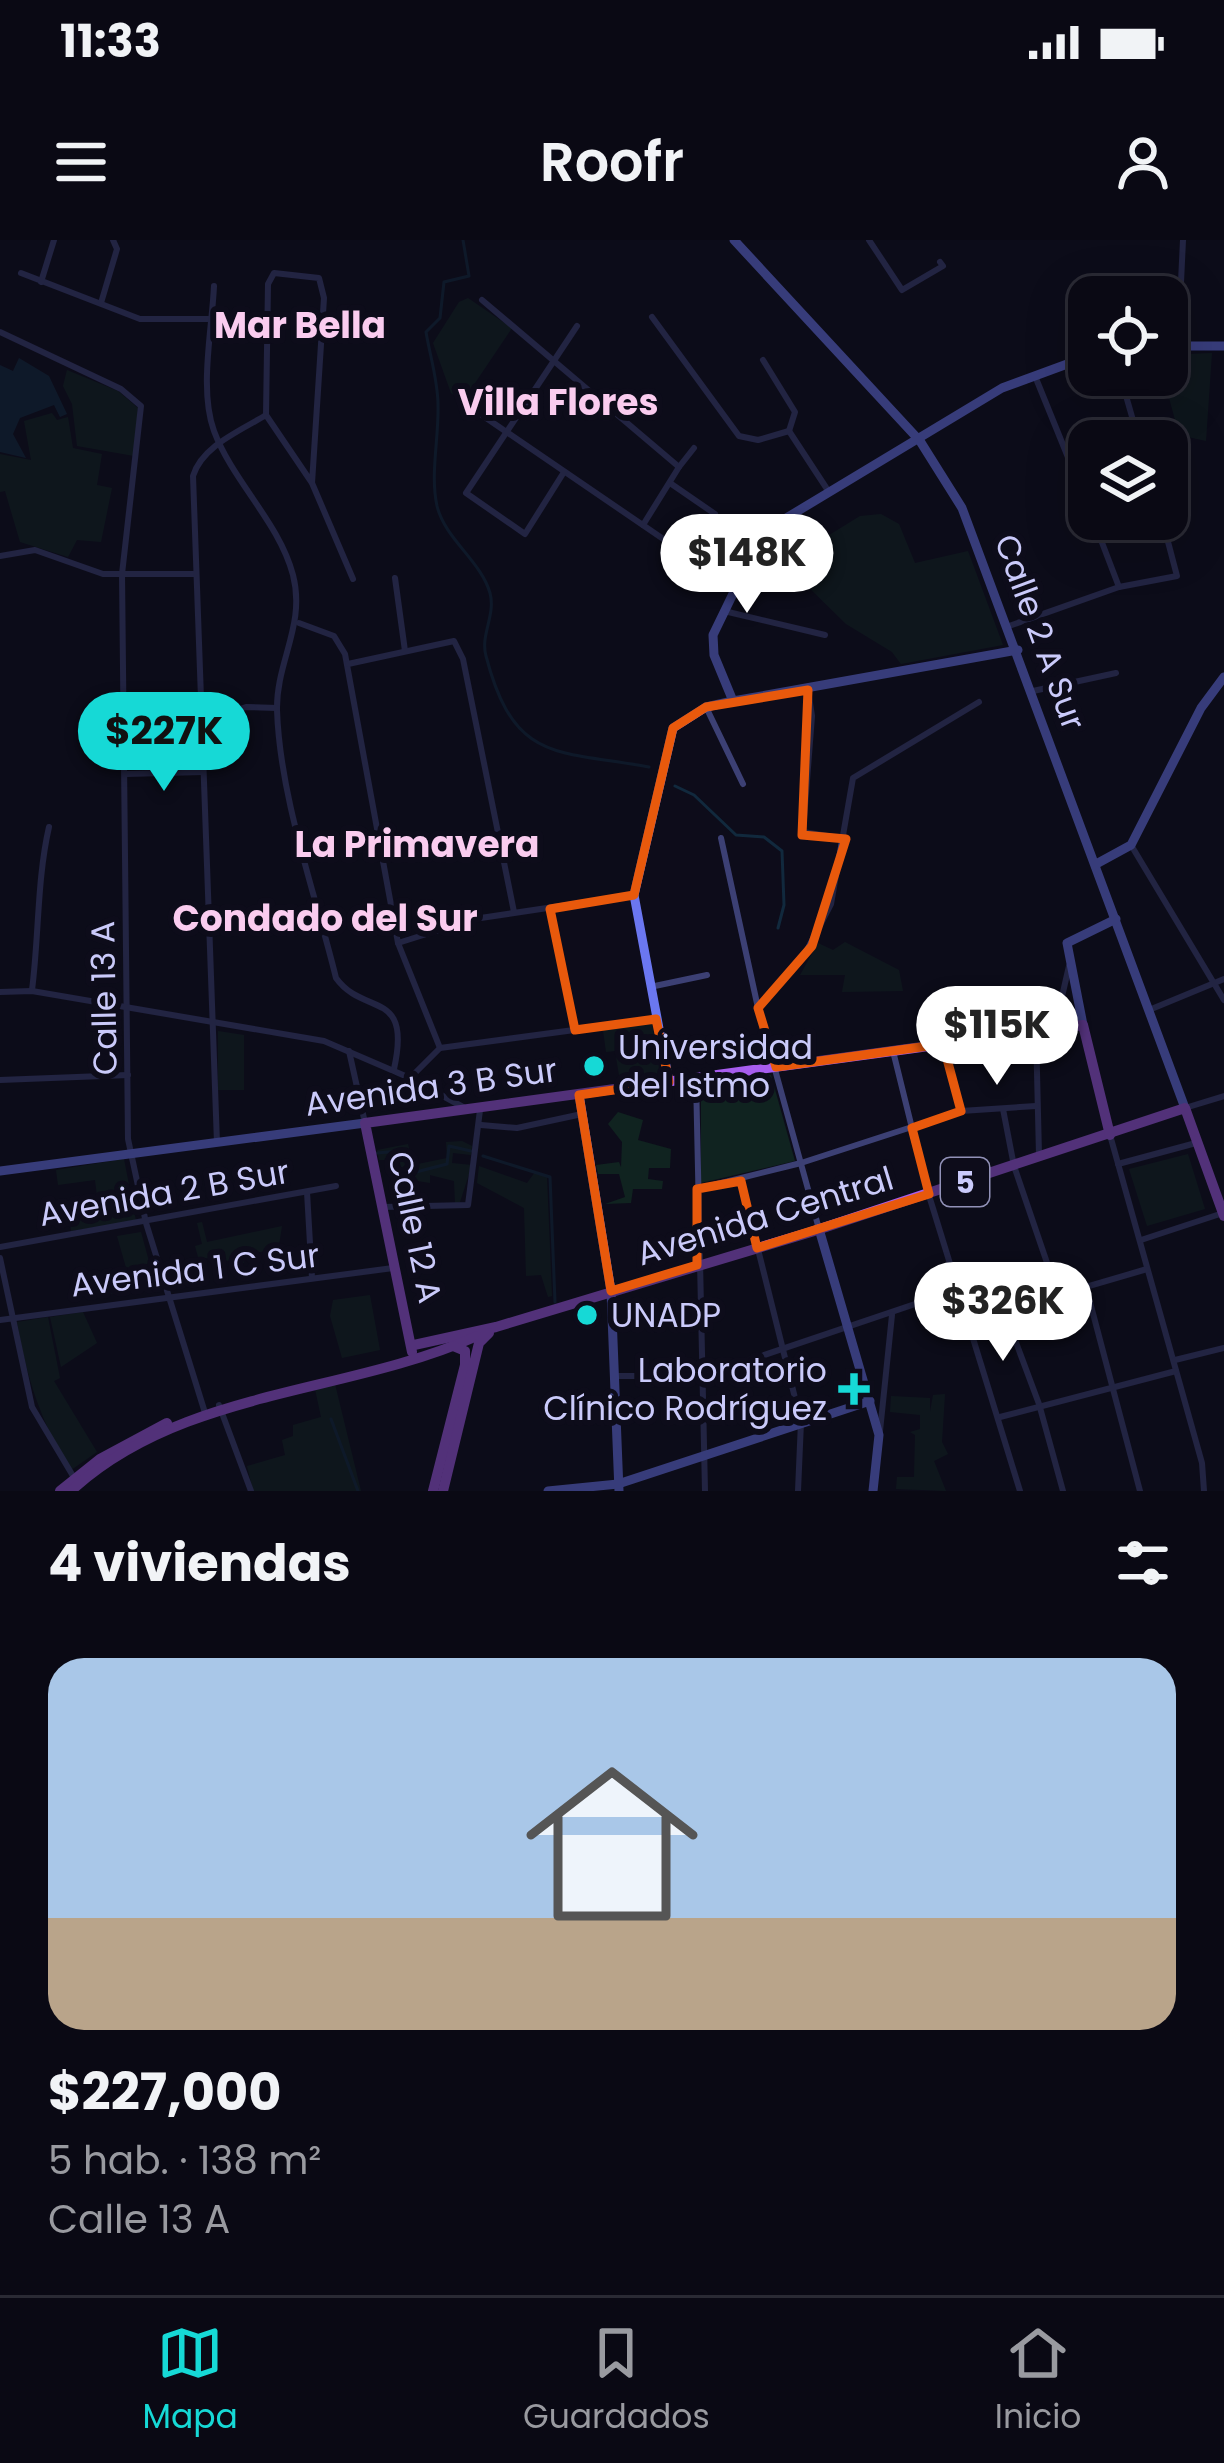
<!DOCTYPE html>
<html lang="es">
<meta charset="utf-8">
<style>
:root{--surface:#0a0914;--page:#13121d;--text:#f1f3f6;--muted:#999aa0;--line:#2a2a34;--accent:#16d9d6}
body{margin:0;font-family:Poppins,sans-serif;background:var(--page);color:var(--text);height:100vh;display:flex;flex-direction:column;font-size:45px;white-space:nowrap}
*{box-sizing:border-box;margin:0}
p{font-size:39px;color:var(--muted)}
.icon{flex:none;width:66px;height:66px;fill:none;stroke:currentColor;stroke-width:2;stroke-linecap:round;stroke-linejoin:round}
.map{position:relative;height:1251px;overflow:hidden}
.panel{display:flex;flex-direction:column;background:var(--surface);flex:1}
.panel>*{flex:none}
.tools{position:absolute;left:1068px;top:36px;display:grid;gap:24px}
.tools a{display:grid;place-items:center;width:120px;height:120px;border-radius:24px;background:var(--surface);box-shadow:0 12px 48px #0002,0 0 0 3px var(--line);font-size:60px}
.price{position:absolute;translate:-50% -102px;padding:0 27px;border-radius:42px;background:#fff;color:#222;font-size:39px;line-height:78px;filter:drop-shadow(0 3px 6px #0008)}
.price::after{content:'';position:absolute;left:50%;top:72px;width:36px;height:27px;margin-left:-18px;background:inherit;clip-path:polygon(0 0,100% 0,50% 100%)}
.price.active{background:var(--accent);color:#111}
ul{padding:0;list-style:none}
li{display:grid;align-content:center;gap:24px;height:636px;padding:0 48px}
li+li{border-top:3px solid var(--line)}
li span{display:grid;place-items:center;height:372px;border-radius:36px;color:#555}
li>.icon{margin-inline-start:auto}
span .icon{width:216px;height:216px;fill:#fffc;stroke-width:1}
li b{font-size:51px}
h2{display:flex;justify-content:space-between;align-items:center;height:144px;padding:0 48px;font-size:51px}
.status{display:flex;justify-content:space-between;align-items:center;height:84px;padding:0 60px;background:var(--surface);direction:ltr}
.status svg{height:33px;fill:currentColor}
header{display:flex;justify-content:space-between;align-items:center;height:156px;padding:0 48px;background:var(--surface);font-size:54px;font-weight:600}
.menu{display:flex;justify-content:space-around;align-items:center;height:168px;border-top:3px solid var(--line);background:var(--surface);font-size:33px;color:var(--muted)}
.menu a{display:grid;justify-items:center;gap:6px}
.menu .active{color:var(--accent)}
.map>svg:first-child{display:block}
</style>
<div class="status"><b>11:33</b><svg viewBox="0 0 49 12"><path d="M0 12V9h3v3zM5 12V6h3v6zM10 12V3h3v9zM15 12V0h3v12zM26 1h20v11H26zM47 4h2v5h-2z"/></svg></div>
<header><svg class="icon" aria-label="menu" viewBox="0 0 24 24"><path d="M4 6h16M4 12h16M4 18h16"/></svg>Roofr<svg class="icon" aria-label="person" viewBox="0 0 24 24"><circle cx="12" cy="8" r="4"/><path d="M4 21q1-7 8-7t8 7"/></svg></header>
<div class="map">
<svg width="1224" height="1251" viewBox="0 0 1224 1251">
<rect width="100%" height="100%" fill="#0d0c1a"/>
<g fill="#102320">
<polygon points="468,58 512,88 463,161 451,153 433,103 459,62"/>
<polygon points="1212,113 1206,201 1179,195 1167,150 1137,145 1133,135 1167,135 1167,115"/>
<polygon points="67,130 118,151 138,168 134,216 77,206 72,164 63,146"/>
<polygon points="52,173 57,180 68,177 73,208 102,214 97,245 112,248 101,302 77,300 68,317 20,302 5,251 0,252 0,214 31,220 24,181"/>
<polygon points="881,274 899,284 915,323 968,311 1003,405 901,424 892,412 846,384 796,335 800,313 860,276"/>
<polygon points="845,702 899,730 903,751 842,752 845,735 800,735 818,703 833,710"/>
<polygon points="652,782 660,835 620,841 615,811 606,812 603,790"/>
<polygon points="218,791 244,795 244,850 218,850"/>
<polygon points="771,835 795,921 701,943 701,844"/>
<polygon points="618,872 643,880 638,900 671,909 670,928 649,928 648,939 663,941 662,949 633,949 631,963 605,964 625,957 619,934 598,934 596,925 619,922 621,927 622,902 608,884"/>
<polygon points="462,901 472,906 471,915 453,913 452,923 472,925 460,962 455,963 454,941 430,935 430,943 405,939 399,920 379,920 377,910 408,904 413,925 447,918 446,902"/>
<polygon points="1188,914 1205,969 1147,986 1129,929"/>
<polygon points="124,919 136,981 71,991 69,977 99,972 95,940 58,945 56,930"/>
<polygon points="479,926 527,943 535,932 547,937 552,1056 548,1057 541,1035 526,1036 524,968 477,943"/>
<polygon points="202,982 207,1002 282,986 275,1031 270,1032 267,1011 244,1014 244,1023 198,1017 195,1006 202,1004 197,983"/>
<polygon points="141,992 156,1047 91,1057 87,1042 127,1031 117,996"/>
<polygon points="370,1055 380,1110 342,1118 330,1076 333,1060"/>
<polygon points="83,1072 97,1103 61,1127 50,1077"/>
<path d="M48 1077 60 1138 54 1141 97 1212 71 1230C40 1181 27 1138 17 1082Z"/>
<polygon points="335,1144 361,1251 253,1251 247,1226 285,1215 282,1200 293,1196 293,1185 321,1177 315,1149"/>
<polygon points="945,1154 942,1202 948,1214 934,1221 946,1251 896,1249 897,1237 914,1237 915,1195 910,1192 920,1189 920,1175 890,1172 891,1156 930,1158 930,1172 933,1155"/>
</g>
<polygon fill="#11293d" points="19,118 49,136 67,174 60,177 54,165 20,178 13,194 26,218 0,212 0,125 13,131"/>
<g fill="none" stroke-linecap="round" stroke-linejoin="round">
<g stroke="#11293d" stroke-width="3">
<path d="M463 0 469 36 444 42 440 78 426 92C430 116 438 141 438 165 439 198 430 234 437 266 445 299 481 321 490 353 496 375 480 395 486 416 514 524 558 510 649 527"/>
<polyline points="675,546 694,555 736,595 764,597 782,611 784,665 778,688"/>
<polyline points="377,913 399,911 416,932 447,924 449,906 471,911"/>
<polyline points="483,916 550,937 555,1062"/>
<polyline points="331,1179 358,1251"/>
</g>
<g stroke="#3c4074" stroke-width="6">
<polyline points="869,0 902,50 943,26 940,22"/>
<polyline points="21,33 140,79 213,79"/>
<polyline points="41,42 54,0"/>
<path d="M214 46C212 90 199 150 214 191 233 242 279 282 293 335 306 385 276 422 277 470 280 558 315 652 336 738 364 777 412 748 394 829"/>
<polyline points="482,60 679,227 643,285"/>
<polyline points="101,63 117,9 113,0"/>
<polyline points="652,77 739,196 758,200 789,191 827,249"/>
<polyline points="0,92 121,149 141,166 122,334 128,899 146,983 206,1176"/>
<polyline points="1178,105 1183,0"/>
<polyline points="763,120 795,172 789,191"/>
<polyline points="1120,135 1139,201"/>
<polyline points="1035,136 1089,269"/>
<polyline points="470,167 735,348"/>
<polyline points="679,227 694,208"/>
<polyline points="564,232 525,294 466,253 577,86"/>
<polyline points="312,243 324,58 319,38 274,33 268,44 266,175 312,243 353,339"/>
<polyline points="670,243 715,274"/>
<polyline points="1093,279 1119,347"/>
<polyline points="0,316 35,310 103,334 195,334"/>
<polyline points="395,338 405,411"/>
<polyline points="724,371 825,395"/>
<polyline points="299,383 334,396 345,414 398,703 440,808"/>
<polyline points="1009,386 1119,347 1177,336 1162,279"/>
<polyline points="348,424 454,401 463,419 514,672"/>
<polyline points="808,450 812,476 803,592 846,599"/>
<polyline points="1033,451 1116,433"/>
<polyline points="706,467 743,544"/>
<polyline points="201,482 246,467 277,468"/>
<polyline points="125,534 203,532"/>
<polyline points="721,598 758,768 819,989"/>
<polyline points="1131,605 1224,760"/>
<polyline points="550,669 575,789"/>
<polyline points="398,703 474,679 634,655"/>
<polyline points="650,747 707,735"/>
<path d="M32 750C39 696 37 639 49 587"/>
<polyline points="0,752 32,751 324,801 410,838 440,808 656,779"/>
<polyline points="758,768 803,718 831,664 853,538 979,462"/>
<polyline points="1149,770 1224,739"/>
<polyline points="1055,787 1069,726"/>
<polyline points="1036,791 1039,915"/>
<polyline points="944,805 961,871"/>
<polyline points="349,811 365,883"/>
<polyline points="893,811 927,949 1020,1251"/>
<polyline points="696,838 705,1251"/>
<polyline points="412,839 463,867"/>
<polyline points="0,840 128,835"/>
<polyline points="1185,868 1224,856"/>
<polyline points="1003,869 1014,926 1058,1055"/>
<polyline points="481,885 517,888 582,874"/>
<polyline points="1110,895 1202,1223 1204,1251"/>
<path d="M217 903 193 236C202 206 240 191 266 175"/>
<polyline points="1118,924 1196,903"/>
<polyline points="741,941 801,1182 798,1251"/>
<polyline points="697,949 801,923 961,871 1036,866"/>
<polyline points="307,952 312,1038"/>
<polyline points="383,967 468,965 480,870"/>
<polyline points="1141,1000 1223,973"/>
<polyline points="0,1007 336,946"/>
<polyline points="0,1018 32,1167 76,1241"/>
<polyline points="1086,1047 1140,1251"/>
<polyline points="1007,1070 1147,1029"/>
<polyline points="0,1080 393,1028"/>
<polyline points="1175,1120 1224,1108"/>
<polyline points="615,1136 702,1136 992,1038 1039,1164 1063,1251"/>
<polyline points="219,1165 251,1251"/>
<polyline points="1000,1177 1176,1131"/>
<polyline points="880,1191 892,1075"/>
</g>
<g stroke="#6b77f0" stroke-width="9">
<polyline points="734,0 920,201 962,268 1185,868"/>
<polyline points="1167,106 1224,106"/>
<polyline points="733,461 714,415 713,395 763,292 1002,148 1089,116"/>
<polyline points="1098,623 1131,605 1201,468 1224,437"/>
<polyline points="1083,785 1067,703 1116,679"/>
<polyline points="669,842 634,655 673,488 706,467 733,461 1018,410"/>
<polyline points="579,855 611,1051 619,1251"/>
<polyline points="0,931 365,883"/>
<polyline points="819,989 879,1195 873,1251"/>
<polyline points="548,1251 618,1244 870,1161"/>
</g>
<g stroke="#a75dee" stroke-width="10">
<polyline points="414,1105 496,1087 811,992 1185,868 1224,976"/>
<polyline points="412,1112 365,883 1083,785 1110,895"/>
<polyline points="60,1251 100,1219 167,1183"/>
<path d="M71 1251C181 1149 346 1155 477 1096"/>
<polyline points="433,1251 465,1125 465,1111 453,1106"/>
<polyline points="443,1251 479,1103 489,1093"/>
</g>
</g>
<path d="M0 0H1224V1251H0ZM808 450 802 595 846 599 812 706 758 768 776 827 943 804 961 871 912 888 929 954 757 1008 741 941 697 949V1025L611 1051 579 855 669 842 656 779 575 790 550 669 634 655 673 488 706 467Z" fill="#0d0c1a" fill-opacity=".55" fill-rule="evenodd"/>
<path fill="none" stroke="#e8590c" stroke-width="9" stroke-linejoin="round" d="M808 450 802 595 846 599 812 706 758 768 776 827 943 804 961 871 912 888 929 954 757 1008 741 941 697 949V1025L611 1051 579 855 669 842 656 779 575 790 550 669 634 655 673 488 706 467Z"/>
<g fill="#16d9d6" stroke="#0d0c1a" stroke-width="4.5">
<circle cx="594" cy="826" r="12"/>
<circle cx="587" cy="1075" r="12"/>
<path d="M848 1131h12v12h12v12h-12v12h-12v-12h-12v-12h12z"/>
</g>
<g text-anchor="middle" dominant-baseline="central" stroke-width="12" stroke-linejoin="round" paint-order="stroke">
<rect fill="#0d0c1a" stroke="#9191b7" stroke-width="3" x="941" y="918" width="48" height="48" rx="9"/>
<g font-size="30" font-weight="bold" fill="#cacafa">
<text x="965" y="942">5</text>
</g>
<g font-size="33" fill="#cacafa" stroke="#0d0c1a">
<text transform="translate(1040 392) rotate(70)">Calle 2 A Sur</text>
<text transform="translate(104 758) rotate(-91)">Calle 13 A</text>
<text transform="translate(431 847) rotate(-8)">Avenida 3 B Sur</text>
<text transform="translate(164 953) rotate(-10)">Avenida 2 B Sur</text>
<text transform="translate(765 976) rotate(-17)">Avenida Central</text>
<text transform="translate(415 987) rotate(78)">Calle 12 A</text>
<text transform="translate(195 1030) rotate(-7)">Avenida 1 C Sur</text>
</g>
<g font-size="33" fill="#cacafa" stroke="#0d0c1a" text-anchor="start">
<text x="618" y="807">Universidad<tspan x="618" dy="38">del Istmo</tspan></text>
<text x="611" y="1075">UNADP</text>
<text x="827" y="1130" text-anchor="end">Laboratorio<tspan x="827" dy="38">Clínico Rodríguez</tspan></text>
</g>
<g font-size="36" font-weight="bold" fill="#faccef" stroke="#0d0c1a">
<text x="300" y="85">Mar Bella</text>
<text x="558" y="162">Villa Flores</text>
<text x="417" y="604">La Primavera</text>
<text x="325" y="678">Condado del Sur</text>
</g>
</g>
</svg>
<div class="tools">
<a><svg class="icon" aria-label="locate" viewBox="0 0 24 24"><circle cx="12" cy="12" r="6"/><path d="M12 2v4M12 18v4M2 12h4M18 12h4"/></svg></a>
<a><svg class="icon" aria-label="layers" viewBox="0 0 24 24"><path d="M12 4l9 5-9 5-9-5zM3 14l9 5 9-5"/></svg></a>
</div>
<b class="price" style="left:747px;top:376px">$148K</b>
<b class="price active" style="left:164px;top:554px">$227K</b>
<b class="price" style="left:997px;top:848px">$115K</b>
<b class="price" style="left:1003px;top:1124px">$326K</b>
</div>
<section class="panel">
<h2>4 viviendas<svg class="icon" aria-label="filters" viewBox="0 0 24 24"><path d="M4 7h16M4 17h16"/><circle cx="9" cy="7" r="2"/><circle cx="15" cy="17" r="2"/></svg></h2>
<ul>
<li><span style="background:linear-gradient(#a9c7e8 70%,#b9a48a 0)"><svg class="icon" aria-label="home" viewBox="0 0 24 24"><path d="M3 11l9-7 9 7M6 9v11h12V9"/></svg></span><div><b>$227,000</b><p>5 hab. · 138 m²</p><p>Calle 13 A</p></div></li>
</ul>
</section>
<nav class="menu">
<a class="active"><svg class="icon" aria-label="map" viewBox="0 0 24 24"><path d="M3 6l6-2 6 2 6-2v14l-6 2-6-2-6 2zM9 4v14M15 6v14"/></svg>Mapa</a>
<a><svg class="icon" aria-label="saved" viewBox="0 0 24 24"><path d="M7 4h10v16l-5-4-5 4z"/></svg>Guardados</a>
<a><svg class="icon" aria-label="home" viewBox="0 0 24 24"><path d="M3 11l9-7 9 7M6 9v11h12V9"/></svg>Inicio</a>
</nav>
